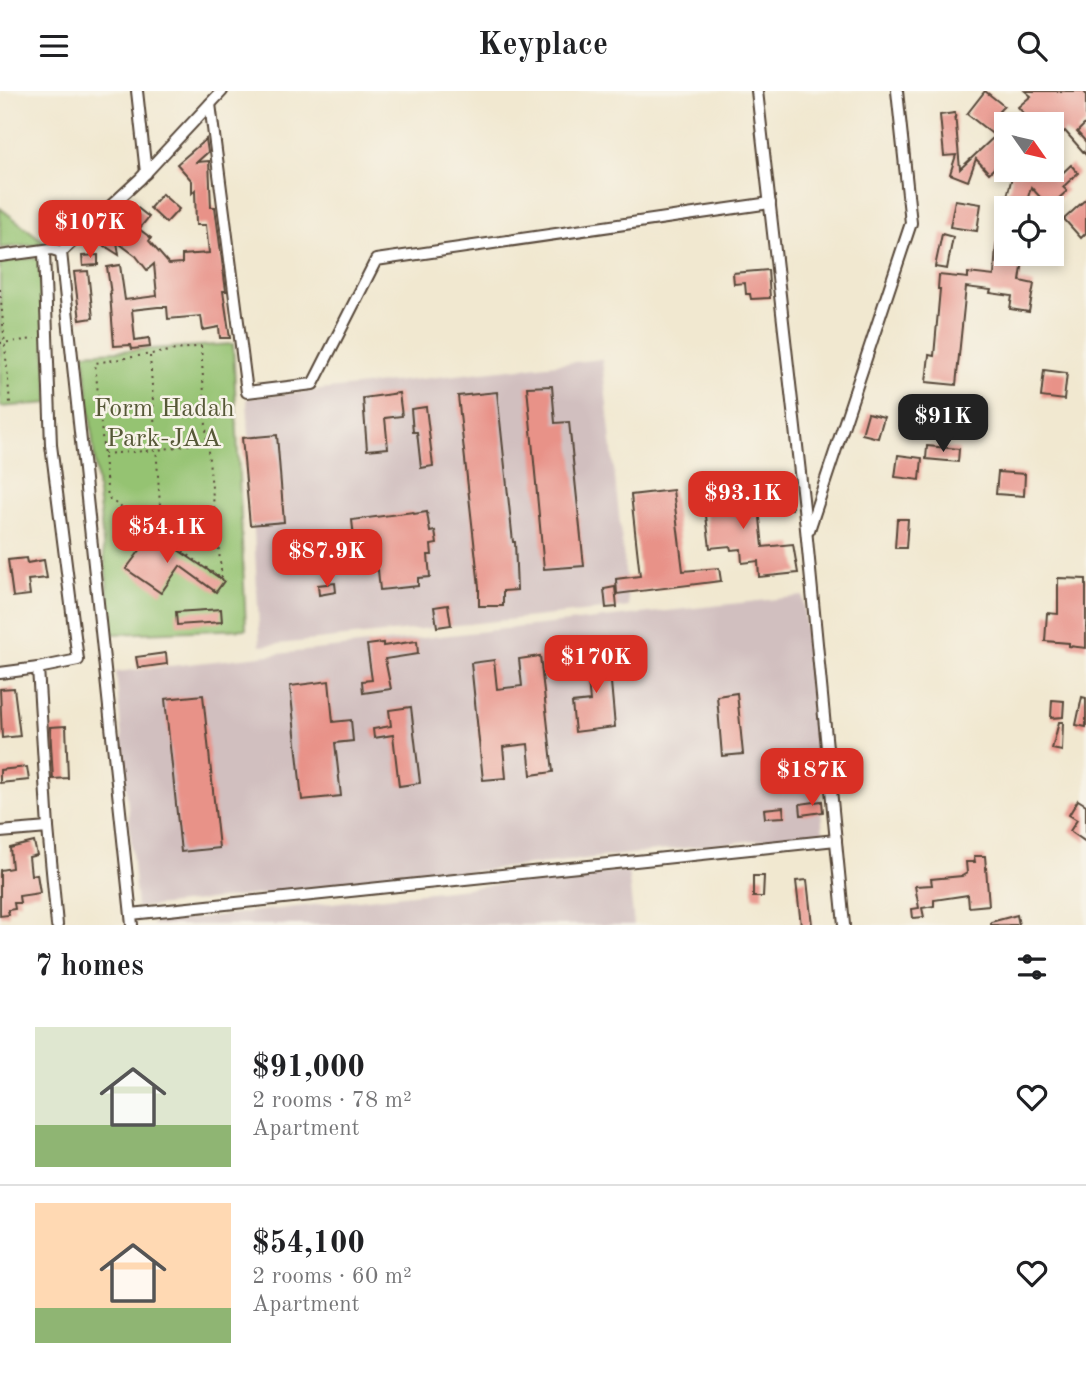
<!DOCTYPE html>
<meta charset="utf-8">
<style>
:root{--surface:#fff;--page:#f6f6f6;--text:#202124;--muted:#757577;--line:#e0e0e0;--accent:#d93025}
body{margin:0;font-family:"Old Standard TT",serif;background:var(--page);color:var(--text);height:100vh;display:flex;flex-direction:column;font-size:26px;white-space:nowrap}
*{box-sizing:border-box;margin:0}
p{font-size:23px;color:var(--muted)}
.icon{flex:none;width:38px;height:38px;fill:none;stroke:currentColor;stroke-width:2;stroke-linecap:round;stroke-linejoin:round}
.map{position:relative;height:834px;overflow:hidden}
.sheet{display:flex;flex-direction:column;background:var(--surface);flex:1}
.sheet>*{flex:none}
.needle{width:46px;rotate:124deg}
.fabs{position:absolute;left:994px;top:21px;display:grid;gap:14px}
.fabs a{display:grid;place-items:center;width:70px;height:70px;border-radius:0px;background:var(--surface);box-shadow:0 4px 10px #0003;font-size:35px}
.price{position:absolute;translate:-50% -60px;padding:0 16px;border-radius:14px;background:var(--accent);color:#fff;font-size:23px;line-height:46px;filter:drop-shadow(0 2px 4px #0008)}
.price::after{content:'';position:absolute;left:50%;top:42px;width:21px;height:16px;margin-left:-10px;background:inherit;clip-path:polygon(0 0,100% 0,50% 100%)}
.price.selected{background:#222;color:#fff}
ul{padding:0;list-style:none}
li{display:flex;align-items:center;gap:21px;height:175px;padding:0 35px}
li+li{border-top:2px solid var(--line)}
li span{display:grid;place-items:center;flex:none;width:196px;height:140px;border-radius:0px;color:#555}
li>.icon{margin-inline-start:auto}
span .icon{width:84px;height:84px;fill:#fffc;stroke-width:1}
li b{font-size:30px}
h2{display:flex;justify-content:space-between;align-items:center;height:84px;padding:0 35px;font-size:30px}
header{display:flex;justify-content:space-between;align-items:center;height:91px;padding:0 35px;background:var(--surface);font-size:32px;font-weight:600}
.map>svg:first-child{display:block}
</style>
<header><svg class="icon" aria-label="menu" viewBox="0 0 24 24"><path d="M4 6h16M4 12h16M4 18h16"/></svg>Keyplace<svg class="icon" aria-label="search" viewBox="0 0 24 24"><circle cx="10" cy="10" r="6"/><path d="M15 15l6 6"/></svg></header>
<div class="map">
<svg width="1086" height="834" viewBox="0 0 1086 834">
<rect width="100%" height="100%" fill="#f7f3e8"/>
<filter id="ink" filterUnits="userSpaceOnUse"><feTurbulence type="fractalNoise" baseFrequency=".0143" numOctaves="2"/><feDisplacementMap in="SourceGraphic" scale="14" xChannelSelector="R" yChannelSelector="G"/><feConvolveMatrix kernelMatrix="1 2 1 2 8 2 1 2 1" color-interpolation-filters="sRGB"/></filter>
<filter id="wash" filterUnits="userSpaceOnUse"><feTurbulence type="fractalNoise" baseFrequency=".00686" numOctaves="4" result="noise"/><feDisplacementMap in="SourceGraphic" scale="28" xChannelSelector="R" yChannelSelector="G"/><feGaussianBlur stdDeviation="1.57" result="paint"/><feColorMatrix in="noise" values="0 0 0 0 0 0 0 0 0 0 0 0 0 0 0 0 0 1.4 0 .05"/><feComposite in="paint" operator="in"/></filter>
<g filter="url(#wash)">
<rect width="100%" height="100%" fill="#f1e8d0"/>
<g fill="#d1bfbf">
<polygon points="602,268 629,516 260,555 247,307"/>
<polygon points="803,505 823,742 137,817 116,581"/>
<polygon points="628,779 634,834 153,834 153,832"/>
</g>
<g fill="#95c372" stroke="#687648" stroke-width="2">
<polygon points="0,117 47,153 0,157"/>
<polygon points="39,167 49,312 0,316 0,169"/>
<polygon points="233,253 246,538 112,543 84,262"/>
</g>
<g id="blocks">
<g fill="#e89288">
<polygon points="985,0 1004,15 999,20 1014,33 1006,33 1006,66 989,82 976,68 968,90 950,83 956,64 944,65 940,24 955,22 960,78 995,45 967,23"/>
<polygon points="1025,0 1083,0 1086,3 1086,32 1077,41 1086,51 1086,64 1065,40 1052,52 1052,33 1033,33 1018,16 1031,5"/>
<polygon points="206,48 208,61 197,71 209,70 211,116 215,116 226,200 223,200 230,247 220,247 219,236 203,239 201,225 168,228 167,216 158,216 132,219 135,249 149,247 150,256 132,258 131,254 114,255 110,203 111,203 107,176 120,174 125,209 157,205 154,173 147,179 136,165 117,151 119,164 94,148 107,129 118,136 135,115 149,126 139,138 151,147 149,150 169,173 182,172 182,164 209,162 206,134 196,134 195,99 192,102 192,90 177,73"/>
<polygon points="1071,74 1078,82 1063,96 1067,100 1049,116 1031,96 1025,117 1004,117 1012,86 1003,79 1041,79 1050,86 1052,84 1056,88"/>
<polygon points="162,103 179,118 166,132 150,117"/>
<polygon points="1086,108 1086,142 1081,147 1064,128"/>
<polygon points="955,109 981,113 977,140 950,136"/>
<polygon points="1004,129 1006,130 1006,163 1024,163 1020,190 1034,193 1029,221 1010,218 1012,205 990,202 991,199 966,196 956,294 926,291 929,264 934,265 940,198 938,198 939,184 968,187 968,182 994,185 996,155 1001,132"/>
<polygon points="942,143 953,146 947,178 935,176"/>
<polygon points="98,164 98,174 83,175 82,165"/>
<polygon points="768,179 770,207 751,208 750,203 746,203 745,192 734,193 733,182"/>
<polygon points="88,180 93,227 80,229 74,181"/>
<polygon points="1044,279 1067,282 1064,309 1041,306"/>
<polygon points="552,295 555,332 569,331 584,475 544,478 527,296"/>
<polygon points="497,301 513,451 515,451 517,499 503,500 503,515 479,515 479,496 458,305"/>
<polygon points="399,302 402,325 385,327 388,357 367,359 363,307"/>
<polygon points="426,316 433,375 421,377 417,341 413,341 411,318"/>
<polygon points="868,322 884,326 878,347 862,343"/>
<polygon points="277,344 284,431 250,434 242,347"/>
<polygon points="927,355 959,358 958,371 926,368"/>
<polygon points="898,364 922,367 920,389 895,386"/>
<polygon points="998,381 1025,383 1024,405 996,403"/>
<polygon points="719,382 723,412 758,408 763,456 793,453 798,482 759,486 758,470 742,472 741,458 731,459 730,455 710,457 701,384"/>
<polygon points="791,397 792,418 777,419 775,398"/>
<polygon points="673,399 683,480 719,477 721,490 617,503 616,488 640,485 631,404"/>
<polygon points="413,421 414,423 427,421 430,441 435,440 437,453 431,454 432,464 428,464 430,486 418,487 418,495 380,499 378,479 358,482 352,429"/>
<polygon points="897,428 908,428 906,457 895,457"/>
<polygon points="153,442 224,490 216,501 180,475 161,502 126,478"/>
<polygon points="26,467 27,472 44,469 47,487 28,489 30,504 13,506 8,469"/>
<polygon points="1058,487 1086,488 1086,557 1069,555 1069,552 1045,550 1047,522 1058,523"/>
<polygon points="335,492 336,501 319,504 318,494"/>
<polygon points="615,496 617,516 606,517 604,498"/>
<polygon points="448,514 451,534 437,536 434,516"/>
<polygon points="221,518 222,531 177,534 176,521"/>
<polygon points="417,550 418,563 385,568 391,598 363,602 362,590 372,589 367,554 383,552 383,555"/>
<polygon points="608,558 615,636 575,641 572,612 590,610 585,560"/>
<polygon points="166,562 167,573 138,577 136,566"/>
<polygon points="540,565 553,681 531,684 528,653 503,656 506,687 483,689 471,572 494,569 497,598 522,595 519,568"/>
<polygon points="329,590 333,631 351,629 353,650 335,652 341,705 302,709 290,595"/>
<polygon points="14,597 20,645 2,647 0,598"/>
<polygon points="737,602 743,663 722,665 717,605"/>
<polygon points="203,604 219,757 181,761 165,608"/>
<polygon points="1082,606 1086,607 1086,636 1076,634"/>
<polygon points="1052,609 1064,610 1063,626 1051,627"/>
<polygon points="411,616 420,692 399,695 393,644 374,647 373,638 391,635 389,619"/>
<polygon points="1059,631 1063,631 1062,660 1052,658"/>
<polygon points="66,635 68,687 53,688 50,636"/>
<polygon points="27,676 29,689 0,692 0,679"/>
<polygon points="1078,709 1086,714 1086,751 1070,740 1077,729 1069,724"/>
<polygon points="822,710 823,721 801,724 800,713"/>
<polygon points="783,716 784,726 765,727 764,718"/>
<polygon points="34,751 37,764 29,766 31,784 37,783 40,802 19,805 20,812 14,812 15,818 8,819 9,824 0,825 0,779 12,777 10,757"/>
<polygon points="974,765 985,765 989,814 969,816 968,804 934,809 934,815 922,817 924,826 913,827 912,818 919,817 915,795 932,794 931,788 962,785 967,782 966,771 975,771"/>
<polygon points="753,785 764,785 763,806 753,806"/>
<polygon points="807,789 812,834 801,834 796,790"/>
<polygon points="1017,824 1019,834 991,834 991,831"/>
</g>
</g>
</g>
<g filter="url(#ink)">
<use href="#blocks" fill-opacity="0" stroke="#564639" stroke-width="2"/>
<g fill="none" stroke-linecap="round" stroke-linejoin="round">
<g stroke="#564639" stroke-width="14">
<g id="street">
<polyline points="137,0 146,82"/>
<polyline points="757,0 804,417 844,834"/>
<polyline points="210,13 247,301 313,293 376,169 770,112"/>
<polyline points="44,161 51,354 78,569 38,577 48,737 57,834"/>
<polyline points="0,165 52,158 61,161"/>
<polyline points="809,439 911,132 897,0"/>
<polyline points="0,582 38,577"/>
<polyline points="0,741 48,737"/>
<polyline points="131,823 836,749"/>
<polyline points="132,834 61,161 140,88 222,0"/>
</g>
</g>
<g stroke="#564639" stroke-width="2" stroke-dasharray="2 5" stroke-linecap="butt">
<polyline points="0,198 10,312"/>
<polyline points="0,252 35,248"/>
<polygon points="201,255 207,351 222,488 108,407 95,272"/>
<polyline points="150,265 162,444"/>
<polyline points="104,363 158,359 206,351"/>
</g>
<use href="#street" stroke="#fff" stroke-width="10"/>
</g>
</g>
<g text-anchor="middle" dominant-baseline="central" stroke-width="5" stroke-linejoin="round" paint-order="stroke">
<g font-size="26" fill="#565837" stroke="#f7f3e8">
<text x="164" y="318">Form Hadah<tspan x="164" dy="30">Park-JAA</tspan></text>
</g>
</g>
</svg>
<div class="fabs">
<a><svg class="needle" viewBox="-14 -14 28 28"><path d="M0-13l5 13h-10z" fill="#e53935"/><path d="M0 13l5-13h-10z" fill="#757577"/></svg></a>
<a><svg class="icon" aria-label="locate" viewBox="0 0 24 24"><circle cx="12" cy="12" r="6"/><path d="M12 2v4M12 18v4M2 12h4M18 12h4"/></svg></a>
</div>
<b class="price" style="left:90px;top:169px">$107K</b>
<b class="price selected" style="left:943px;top:363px">$91K</b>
<b class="price" style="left:743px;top:440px">$93.1K</b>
<b class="price" style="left:167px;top:474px">$54.1K</b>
<b class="price" style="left:327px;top:498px">$87.9K</b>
<b class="price" style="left:596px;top:604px">$170K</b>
<b class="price" style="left:812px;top:717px">$187K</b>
</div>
<section class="sheet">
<h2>7 homes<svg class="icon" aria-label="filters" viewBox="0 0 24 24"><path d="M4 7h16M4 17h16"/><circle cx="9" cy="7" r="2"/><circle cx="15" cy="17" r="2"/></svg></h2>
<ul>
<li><span style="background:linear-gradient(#dfe7d0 70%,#8fb573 0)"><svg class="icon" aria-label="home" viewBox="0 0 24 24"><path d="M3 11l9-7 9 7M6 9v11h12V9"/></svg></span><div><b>$91,000</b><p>2 rooms · 78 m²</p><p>Apartment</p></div><svg class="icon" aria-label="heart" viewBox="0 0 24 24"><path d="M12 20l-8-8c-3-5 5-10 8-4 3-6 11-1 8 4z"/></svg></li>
<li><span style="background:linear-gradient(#ffd9b3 75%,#8fb573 0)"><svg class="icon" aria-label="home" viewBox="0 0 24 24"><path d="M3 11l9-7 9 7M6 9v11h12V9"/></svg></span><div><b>$54,100</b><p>2 rooms · 60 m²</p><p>Apartment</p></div><svg class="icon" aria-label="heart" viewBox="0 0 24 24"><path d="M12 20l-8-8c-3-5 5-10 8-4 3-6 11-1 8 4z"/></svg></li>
</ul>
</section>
